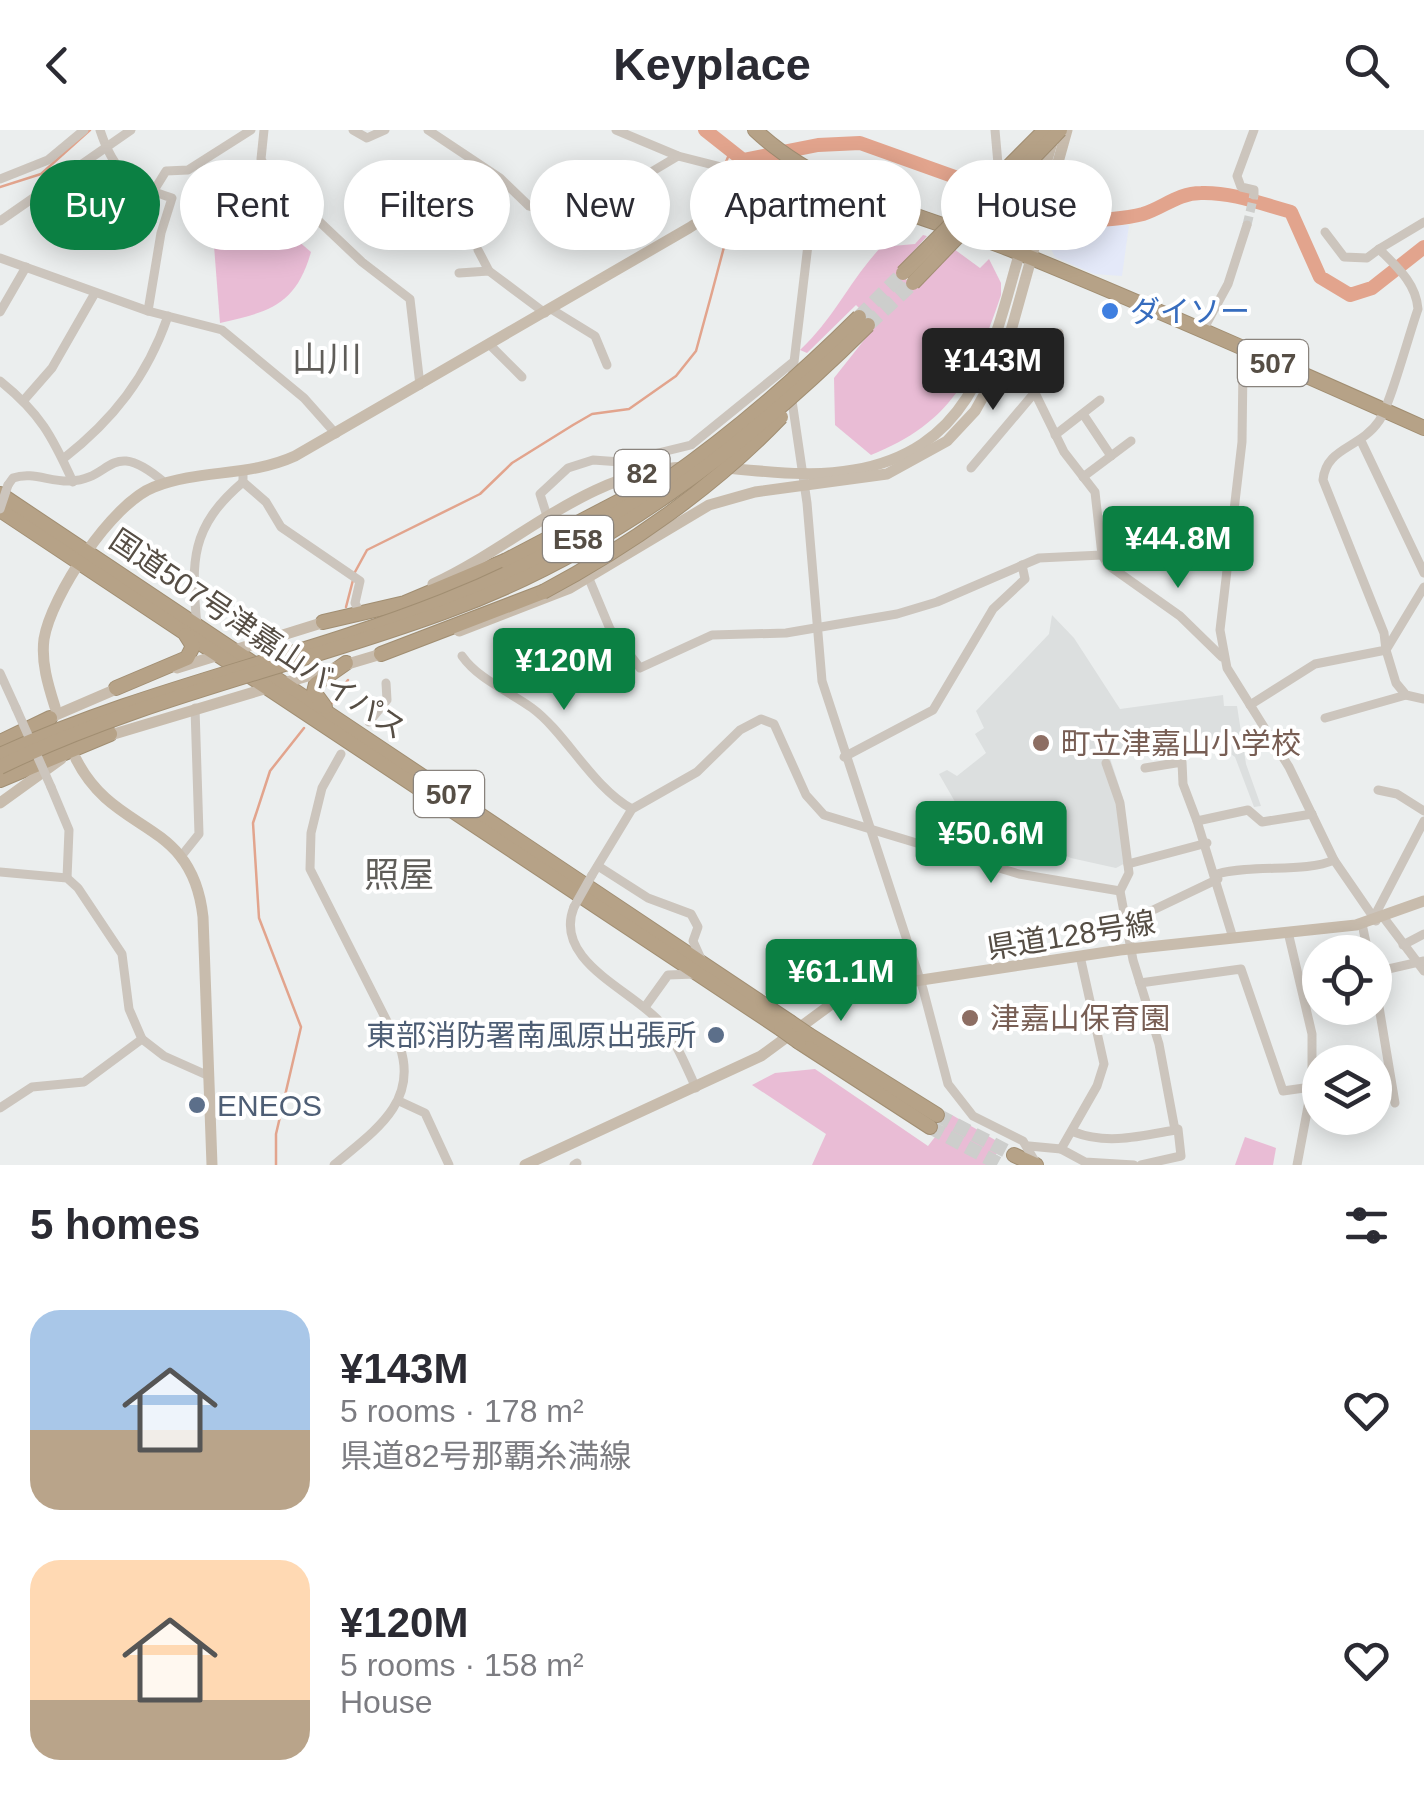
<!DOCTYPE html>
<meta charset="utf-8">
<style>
:root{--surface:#fff;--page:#f2f2f3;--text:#2b2b33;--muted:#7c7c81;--accent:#0b8043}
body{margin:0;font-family:Helvetica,"Noto Sans JP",sans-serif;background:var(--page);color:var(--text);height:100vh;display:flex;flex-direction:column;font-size:38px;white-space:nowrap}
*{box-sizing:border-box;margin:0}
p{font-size:32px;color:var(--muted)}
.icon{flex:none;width:55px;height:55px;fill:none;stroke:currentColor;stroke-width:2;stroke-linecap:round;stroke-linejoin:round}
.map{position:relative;height:1035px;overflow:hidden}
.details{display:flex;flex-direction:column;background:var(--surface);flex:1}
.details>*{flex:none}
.top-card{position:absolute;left:30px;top:30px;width:1365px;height:90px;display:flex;gap:20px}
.controls{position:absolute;left:1302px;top:805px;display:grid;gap:20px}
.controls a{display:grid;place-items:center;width:90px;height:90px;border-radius:50%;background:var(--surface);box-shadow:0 5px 25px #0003;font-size:50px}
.price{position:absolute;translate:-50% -85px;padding:0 22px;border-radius:10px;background:var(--accent);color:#fff;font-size:32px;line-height:65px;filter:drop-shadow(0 2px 5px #0008)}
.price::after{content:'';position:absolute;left:50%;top:60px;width:30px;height:22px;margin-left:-15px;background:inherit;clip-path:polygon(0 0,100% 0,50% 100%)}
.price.current{background:#222;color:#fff}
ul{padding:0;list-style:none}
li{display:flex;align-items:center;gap:30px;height:250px;padding:0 30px}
li span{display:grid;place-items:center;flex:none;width:280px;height:200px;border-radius:30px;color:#555}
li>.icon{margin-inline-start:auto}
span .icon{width:120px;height:120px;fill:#fffc;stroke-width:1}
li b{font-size:42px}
h2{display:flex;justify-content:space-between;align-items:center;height:120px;padding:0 30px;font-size:42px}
.tag{padding:0 35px;border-radius:45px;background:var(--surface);box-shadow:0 5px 25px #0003;font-size:35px;line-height:90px}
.tag.current{background:var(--accent);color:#fff}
header{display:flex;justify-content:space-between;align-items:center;height:130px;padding:0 30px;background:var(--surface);font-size:45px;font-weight:800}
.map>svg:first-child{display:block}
</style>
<header><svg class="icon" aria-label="back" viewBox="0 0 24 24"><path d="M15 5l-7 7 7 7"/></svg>Keyplace<svg class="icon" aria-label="search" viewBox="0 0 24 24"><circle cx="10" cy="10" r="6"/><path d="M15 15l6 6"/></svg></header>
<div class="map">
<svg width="1424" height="1035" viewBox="0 0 1424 1035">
<rect width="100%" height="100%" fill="#ebeeee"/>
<polygon fill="#e4e9f9" points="1129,95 1122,146 1094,144 1055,127 1045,107 1046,101 1058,98"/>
<polygon fill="#dcdfdf" points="1052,485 1074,508 1120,579 1223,565 1224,576 1237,576 1246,634 1261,676 1254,677 1235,627 1221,617 1173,613 1110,628 1123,668 1131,730 1116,738 1071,728 987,692 953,685 958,677 939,644 947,640 957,646 986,623 975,604 984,598 976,581 1049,504"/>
<g fill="#e9bcd5">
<path d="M221 96 297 110 311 122C296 175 269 182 220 193L213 103Z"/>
<path d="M923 105 927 106 897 140 913 157 954 119 980 138 989 129 1001 153V165C974 245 952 293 871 325L835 295 834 248 876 195 856 175 807 223 800 220C835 187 848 153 881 117L915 114Z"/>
<polygon points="815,939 928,1016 952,985 1002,1014 990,1035 812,1035 826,1004 752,955 775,943"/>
<polygon points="1245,1007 1276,1018 1273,1035 1235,1035"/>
</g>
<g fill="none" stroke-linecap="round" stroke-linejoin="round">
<g stroke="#e2a48d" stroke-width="2.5">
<polyline points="726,32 730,22"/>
<polyline points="0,57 41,44 90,0"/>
<polyline points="718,70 723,44"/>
<polyline points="355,442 367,420 480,364 512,333 573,295 592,284 629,279 676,246 696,221 711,166 724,117 719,91"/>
<polyline points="346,477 353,450"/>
<polyline points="331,574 348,550"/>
<polyline points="276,1035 276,1004 301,897 259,788 253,693 270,641 304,598"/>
</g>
<path stroke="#e2a48d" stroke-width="14" d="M705 0 743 30 818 15 860 13 1011 67C1027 97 1113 92 1143 84 1163 78 1178 63 1201 63 1232 62 1262 74 1291 82L1320 147 1350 165 1372 158 1424 117"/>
<polyline stroke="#cdcecc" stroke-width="9" stroke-dasharray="9 4.5" stroke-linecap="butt" points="1247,95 1254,65"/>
<g stroke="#cdcecc" stroke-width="14" stroke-dasharray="14 7" stroke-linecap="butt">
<polyline points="859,187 903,143"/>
<polyline points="868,195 913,153"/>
<polyline points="937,985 1014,1025"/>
<polyline points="930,997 1001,1035"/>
</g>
<g stroke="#a18e72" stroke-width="16">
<g id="highway">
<path d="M755 0C826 67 929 86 1017 122 1154 178 1289 238 1424 298"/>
<polyline points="0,364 790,892"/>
<polyline points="0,380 781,899"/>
<polyline points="323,492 405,473 505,431"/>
<polyline points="381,524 543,462"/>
<polyline points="116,558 187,528 193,516 186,505"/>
<polyline points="325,577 314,562 316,554 346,533"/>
<polyline points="0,612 50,588"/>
<polyline points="0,650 110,604"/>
<polyline points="809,905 937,985"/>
<polyline points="799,912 930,997"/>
<polyline points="1014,1025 1036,1035"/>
</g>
</g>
<g stroke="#ccc5bd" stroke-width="9">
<path d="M100 0C114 43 131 55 172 68L161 103 148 181"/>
<polyline points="264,0 261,29 268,43 362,132 410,169 420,255"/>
<polyline points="353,0 367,8 385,0"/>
<polyline points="428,0 500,48 529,76 545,81 626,57 678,26"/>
<polyline points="616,0 678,26 768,49"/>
<polyline points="995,0 998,34 1017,52 1038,58"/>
<polyline points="0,49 48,30 84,0"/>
<polyline points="153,62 166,41 188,40 251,0"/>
<polyline points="1254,65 1254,60 1241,57 1237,46 1254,0"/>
<polyline points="0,91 131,0"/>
<polyline points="1325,102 1344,127 1367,128 1379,119"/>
<polyline points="478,120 489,141"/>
<polyline points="0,128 148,181 222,200 304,268 336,304"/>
<polyline points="459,143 489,141 545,183"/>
<polyline points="551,179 595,206 607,235"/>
<polyline points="0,182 26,137"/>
<polyline points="1203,200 1228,154 1247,95"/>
<polyline points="1010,212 1064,322 1095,362 1102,425 1108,435 1180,486 1222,527"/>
<polyline points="490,215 522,247"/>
<polyline points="1249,222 1243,236 1242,312 1220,500 1227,538 1289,637 1334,730 1376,791"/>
<polyline points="1023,234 1056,217 1059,203"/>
<polyline points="792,249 815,56"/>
<path d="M0 251C40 283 52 306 73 352"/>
<polyline points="791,264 807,373 822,551 923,859 948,954 973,986 1023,1011 1036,1033"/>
<polyline points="24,270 52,238 95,163"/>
<polyline points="1083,284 1111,326"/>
<polyline points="1055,305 1100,270"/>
<polyline points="1362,313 1424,443"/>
<path d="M63 329C113 290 147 247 168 186"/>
<polyline points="971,338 1036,261"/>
<polyline points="243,344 243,352 266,372 281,397 360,451 355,473 359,481"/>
<polyline points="1083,347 1131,311"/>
<path d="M8 355 13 348C32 341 50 352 70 351 113 350 109 305 165 353"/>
<polyline points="566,403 547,386 540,364 568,338 593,330 621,332 691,315 792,233"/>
<polyline points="577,420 610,499 640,538 712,505 786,503 897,484 937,472 1039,428 1102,425"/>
<polyline points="1424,457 1386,520 1396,553 1406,565 1424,569"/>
<path d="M197 496C191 431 190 397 243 352"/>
<path d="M462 526C479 550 509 561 532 578 566 603 592 657 632 679"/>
<polyline points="0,543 16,578"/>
<path d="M1250 575 1315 534 1386 520 1384 503 1323 350C1326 317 1360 319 1379 291 1390 276 1409 204 1418 179 1416 153 1397 137 1379 119L1424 92"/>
<polyline points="1325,588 1406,565"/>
<polyline points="369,592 387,570 386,553"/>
<polyline points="844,627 933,580 993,479 1025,449 1022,435"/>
<polyline points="1145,638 1182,632 1183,654 1197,691"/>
<polyline points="51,657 69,700 67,748"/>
<polyline points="1378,660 1397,664 1424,681"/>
<polyline points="183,724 199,704 195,578"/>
<polyline points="1128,734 1207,713"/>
<polyline points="598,736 648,768 691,784 698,797 693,811 702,831"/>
<polyline points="0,742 67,748 78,758 122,824 129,879 142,909 164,926 209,946"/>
<path d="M1217 744C1254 734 1306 743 1334 730"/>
<polyline points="592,745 632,679 697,642 740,600 761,589 774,594 806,665 824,685 1019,744 1120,761"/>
<path d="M574 777C553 829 627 858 657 889 675 908 685 934 696 958"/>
<polyline points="1374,787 1424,691"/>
<polyline points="1384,788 1424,841"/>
<polyline points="1128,792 1218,749"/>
<polyline points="1362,794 1368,822"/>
<polyline points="1288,802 1312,904 1312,955 1297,1035"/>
<polyline points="1233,808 1197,691 1248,680 1262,692 1312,684"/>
<polyline points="1403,815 1424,804"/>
<polyline points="1375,842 1424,831"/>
<polyline points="1140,853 1241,839 1283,961 1311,957"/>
<polyline points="1375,853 1395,973"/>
<polyline points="645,877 668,845 695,844"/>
<polyline points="399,971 425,983 449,1035"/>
<polyline points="0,978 32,957 84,952 142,909"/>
<path d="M1074 1002C1107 1015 1141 1006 1175 1000L1159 914 1133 830 1120 761 1129 743 1120 673 1106 633"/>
<polyline points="1029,1016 1061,1019 1085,1032 1134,1035"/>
<polyline points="1061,1019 1097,956 1104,934 1080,826"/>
<path d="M334 1035C371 1003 419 974 400 917L310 739 311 703 322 658 341 624"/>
<polyline points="574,1035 577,1033"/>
<polyline points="1141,1035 1181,1026 1178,999"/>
</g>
<g stroke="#c8bcad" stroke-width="11">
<polyline points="771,49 793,48 851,63"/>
<path d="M723 338C766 341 811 348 854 340 966 320 989 234 1015 139 1028 95 1041 51 1054 6"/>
<path d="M433 454C518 415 587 341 685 337"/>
<polyline points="459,501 570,458 709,375 755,362 887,344 947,311 975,281 1002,233 1067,0"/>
<polyline points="177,538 331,490"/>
<path d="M55 577C48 555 41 532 44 509 51 466 112 373 154 357 200 339 249 347 295 326L689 98 794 30"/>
<polyline points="42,591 121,557"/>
<polyline points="104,607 388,522"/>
<path d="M76 629C115 707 192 687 203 787L212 1035"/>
<polyline points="0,673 61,629"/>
<polyline points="525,1035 761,926 833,873 862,859 1120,820 1356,795 1424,771"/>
</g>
<use href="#highway" stroke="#b6a287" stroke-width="14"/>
<g stroke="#a18e72" stroke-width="16" stroke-linecap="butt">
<g id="highway-bridge">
<polyline points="903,143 1045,0"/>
<polyline points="913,153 1060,0"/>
<polyline points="505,431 637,362"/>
<path d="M543 462C628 417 714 357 781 287"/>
<path d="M0 625C143 559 298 529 444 471 604 408 737 308 859 187"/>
<path d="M0 637C141 568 297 536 444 482 608 423 745 317 868 195"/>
<polyline points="790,892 809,905"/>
<polyline points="781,899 799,912"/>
</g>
</g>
<g stroke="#ccc5bd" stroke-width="9">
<polyline points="0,379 8,355"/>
<polyline points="16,578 51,657"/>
<polyline points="574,777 592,745"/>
</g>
<use href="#highway-bridge" stroke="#b6a287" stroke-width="14"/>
</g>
<circle fill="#3f7fe0" stroke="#fff" stroke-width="4" cx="1110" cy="181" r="10"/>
<g fill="#8d6e63" stroke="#fff" stroke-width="4">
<circle cx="1041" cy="613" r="10"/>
<circle cx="970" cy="888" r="10"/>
</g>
<g fill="#5c6f8a" stroke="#fff" stroke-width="4">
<circle cx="716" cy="905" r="10"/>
<circle cx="197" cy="975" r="10"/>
</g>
<g text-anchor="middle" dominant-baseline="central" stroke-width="8" stroke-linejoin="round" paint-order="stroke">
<g fill="#fff" stroke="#89837d" stroke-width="2.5">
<rect x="1238" y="210" width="70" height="46" rx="8"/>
<rect x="614.5" y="320" width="55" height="46" rx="8"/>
<rect x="543" y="386" width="70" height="46" rx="8"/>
<rect x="414" y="641" width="70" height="46" rx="8"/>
</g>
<g font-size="28" font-weight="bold" fill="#564e45">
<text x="1273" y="233">507</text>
<text x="642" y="343">82</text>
<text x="578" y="409">E58</text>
<text x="449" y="664">507</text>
</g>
<g font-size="30" fill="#366cbe" stroke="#fff" text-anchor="start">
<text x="1130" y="181">ダイソー</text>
</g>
<g font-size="30" fill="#564e45" stroke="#fff">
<text transform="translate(258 504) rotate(34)">国道507号津嘉山バイパス</text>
<text transform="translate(1071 805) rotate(-9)">県道128号線</text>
</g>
<g font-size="30" fill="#785e54" stroke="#fff" text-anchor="start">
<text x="1061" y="613">町立津嘉山小学校</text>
<text x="990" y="888">津嘉山保育園</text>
</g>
<g font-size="30" fill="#4e5e75" stroke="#fff" text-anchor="end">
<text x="696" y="905">東部消防署南風原出張所</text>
<text x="217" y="975" text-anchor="start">ENEOS</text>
</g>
<g font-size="35" fill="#5f5d59" stroke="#fff">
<text x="327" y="228">山川</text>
<text x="399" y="744">照屋</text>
</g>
</g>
</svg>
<div class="controls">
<a><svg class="icon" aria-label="locate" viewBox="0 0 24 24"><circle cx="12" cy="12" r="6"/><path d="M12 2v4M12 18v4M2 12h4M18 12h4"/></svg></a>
<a><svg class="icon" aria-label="layers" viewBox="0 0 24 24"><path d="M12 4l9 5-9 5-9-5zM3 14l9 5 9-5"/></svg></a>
</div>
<b class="price current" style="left:993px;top:283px">¥143M</b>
<b class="price" style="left:1178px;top:461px">¥44.8M</b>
<b class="price" style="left:564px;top:583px">¥120M</b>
<b class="price" style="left:991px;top:756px">¥50.6M</b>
<b class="price" style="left:841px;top:894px">¥61.1M</b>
<div class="top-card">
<a class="tag current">Buy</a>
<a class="tag">Rent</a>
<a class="tag">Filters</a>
<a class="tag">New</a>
<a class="tag">Apartment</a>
<a class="tag">House</a>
</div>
</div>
<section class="details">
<h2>5 homes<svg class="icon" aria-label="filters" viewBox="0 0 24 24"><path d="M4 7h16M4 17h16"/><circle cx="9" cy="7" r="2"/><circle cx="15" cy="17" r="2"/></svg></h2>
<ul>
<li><span style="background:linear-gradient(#a9c7e8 60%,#b9a48a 0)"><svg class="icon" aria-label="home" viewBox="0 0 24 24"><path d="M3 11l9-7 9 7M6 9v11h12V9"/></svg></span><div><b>¥143M</b><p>5 rooms · 178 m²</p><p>県道82号那覇糸満線</p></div><svg class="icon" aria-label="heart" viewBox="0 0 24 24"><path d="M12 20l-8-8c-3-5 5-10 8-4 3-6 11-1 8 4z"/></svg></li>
<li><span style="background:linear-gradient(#ffd9b3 70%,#b9a48a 0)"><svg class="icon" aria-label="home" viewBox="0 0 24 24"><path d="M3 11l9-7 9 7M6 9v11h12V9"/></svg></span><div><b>¥120M</b><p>5 rooms · 158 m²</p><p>House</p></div><svg class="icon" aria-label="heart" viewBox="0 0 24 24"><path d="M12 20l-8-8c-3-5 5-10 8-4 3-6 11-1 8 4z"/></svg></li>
</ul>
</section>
